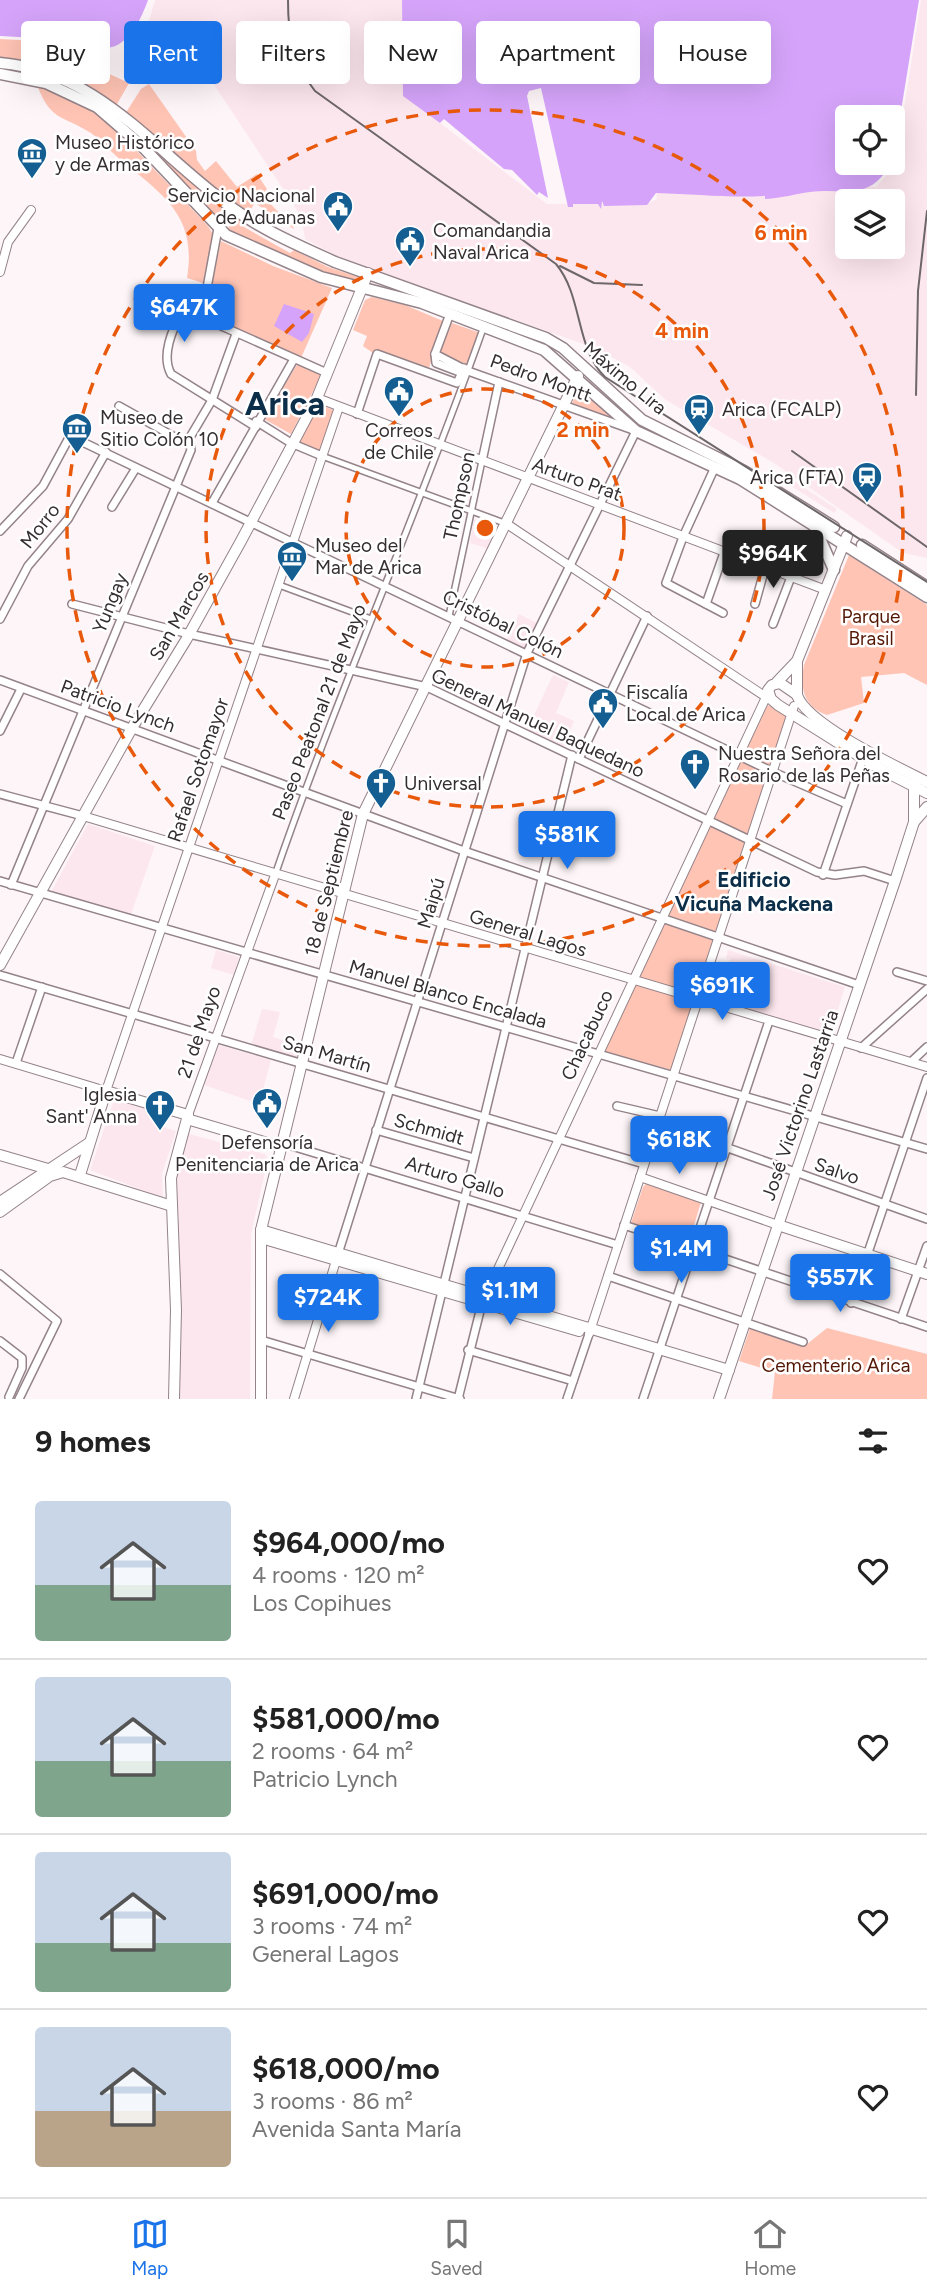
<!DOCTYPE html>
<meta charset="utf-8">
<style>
:root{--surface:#fff;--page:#f2f2f2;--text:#222;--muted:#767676;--line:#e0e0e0;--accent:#1a73e8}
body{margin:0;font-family:Figtree,sans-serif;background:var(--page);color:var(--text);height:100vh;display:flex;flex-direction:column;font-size:26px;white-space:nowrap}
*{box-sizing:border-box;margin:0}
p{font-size:23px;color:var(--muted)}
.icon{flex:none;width:38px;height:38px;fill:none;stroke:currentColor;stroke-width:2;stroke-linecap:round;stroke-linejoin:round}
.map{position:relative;height:1399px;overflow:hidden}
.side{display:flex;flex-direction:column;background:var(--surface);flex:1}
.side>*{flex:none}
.banner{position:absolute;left:21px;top:21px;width:886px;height:63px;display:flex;gap:14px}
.tools{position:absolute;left:835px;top:105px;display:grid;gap:14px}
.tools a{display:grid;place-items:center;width:70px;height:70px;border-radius:7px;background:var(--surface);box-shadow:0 7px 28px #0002;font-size:35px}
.price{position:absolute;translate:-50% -60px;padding:0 16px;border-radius:7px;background:var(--accent);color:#fff;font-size:23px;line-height:46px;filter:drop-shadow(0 2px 4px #0008)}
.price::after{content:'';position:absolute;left:50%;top:42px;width:21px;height:16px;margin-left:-10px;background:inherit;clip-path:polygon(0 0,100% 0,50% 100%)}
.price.selected{background:#222;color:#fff}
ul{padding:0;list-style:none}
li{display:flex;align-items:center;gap:21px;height:175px;padding:0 35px}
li+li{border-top:2px solid var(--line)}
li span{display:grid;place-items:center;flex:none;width:196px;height:140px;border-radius:7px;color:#555}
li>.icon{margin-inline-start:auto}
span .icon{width:84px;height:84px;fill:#fffc;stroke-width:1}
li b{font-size:30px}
h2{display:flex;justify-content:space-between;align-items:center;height:84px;padding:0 35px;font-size:30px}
.tag{padding:0 24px;border-radius:7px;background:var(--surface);box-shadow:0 7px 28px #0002;font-size:24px;line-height:63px}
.tag.selected{background:var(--accent);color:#fff}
.dock{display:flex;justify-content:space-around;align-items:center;height:98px;border-top:2px solid var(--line);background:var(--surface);font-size:19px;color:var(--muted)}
.dock a{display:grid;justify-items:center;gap:4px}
.dock .selected{color:var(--accent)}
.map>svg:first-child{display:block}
</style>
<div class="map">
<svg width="927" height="1399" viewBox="0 0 927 1399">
<rect width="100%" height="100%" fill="#fdf5f8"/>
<g fill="#fde7ef" fill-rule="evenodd">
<path d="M155 0H402L403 95 547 204 649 203 657 199 656 190 766 193V196L787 195V191L876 187 895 166 921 0H927V558L903 553 774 463 666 400 630 367 597 349 337 256 305 239 301 216 185 41 175 29 148 24ZM847 201H892V247H847Z"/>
<polygon points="783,474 837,509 834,513 780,479"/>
<polygon points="474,519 499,527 489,549 470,543"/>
<polygon points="519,614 537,623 525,650 506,641"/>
<polygon points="553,675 569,682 556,713 574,721 563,748 526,732"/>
<polygon points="88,824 155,846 130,917 50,894"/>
<polygon points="216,950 239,957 234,975 211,968"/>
<polygon points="728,950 845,987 830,1035 727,1002 726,1005 717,1002 730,959 726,958"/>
<polygon points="262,1009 280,1012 273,1037 303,1047 299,1058 251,1045"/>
<polygon points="219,1045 271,1060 259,1104 204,1085"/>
<polygon points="114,1100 166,1114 163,1127 176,1131 162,1174 163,1198 90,1170"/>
<polygon points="189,1134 265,1154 268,1159 251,1234 250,1399 173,1399 172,1191"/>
</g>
<g fill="#ffc4b4">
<path d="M0 39 96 44 103 71 129 83 116 106C75 76 48 71 0 59Z"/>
<path d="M149 84 196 151 197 160 205 171 216 161 237 187 257 174 267 189 262 195 283 217 288 212 294 229 255 203 249 212C204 183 169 143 125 114L141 89Z"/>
<path d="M37 85 100 112 208 226 213 234 203 283 187 278C197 217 165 196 123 162 112 153 102 141 91 133 60 114 51 121 37 85Z"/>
<polygon points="136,136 223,208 214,221"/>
<path d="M237 217 245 222 244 227 290 253 294 250 328 267 358 277 360 282C312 269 271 253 228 229L232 219Z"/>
<polygon points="221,241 273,266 332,288 301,358 211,321 206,312"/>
<polygon points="372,297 405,305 443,321 429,368 378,350 373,353 363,346 367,336 353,330 365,300"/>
<polygon points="452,323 480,333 469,365 439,354"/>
<polygon points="298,363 322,374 291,434 264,419"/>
<polygon points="579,389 615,421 572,403"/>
<polygon points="318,404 336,411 319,454 298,443"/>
<path d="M849 555 927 605V685L904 673 861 677 864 703 827 715C803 707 800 687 804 665Z"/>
<polygon points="770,705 787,717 672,1070 604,1053 767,706"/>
<polygon points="647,1183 701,1202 689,1242 631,1223 643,1187"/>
<polygon points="750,1328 806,1345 827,1328 927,1354 927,1399 772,1399 775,1372 739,1361"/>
</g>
<g fill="#d5a4fa">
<path d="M0 0H148C141 19 129 46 107 48L95 41 0 36Z"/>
<path d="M402 0H919L893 160 892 117H847V163H891C869 203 845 187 810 192 795 194 783 198 765 199V196C729 198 694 194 656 193L647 205 604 206 602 201 601 209 598 204H573V207H568L541 88 529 91 527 96 548 198 539 192 537 195 512 170 504 169 444 119 440 123 403 96Z"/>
<polygon points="284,304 314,314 309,333 302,342 274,326"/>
</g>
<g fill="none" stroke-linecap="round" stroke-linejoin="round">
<g stroke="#948389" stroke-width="8">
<g id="pedestrian">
<polyline points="322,456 507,524"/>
<polyline points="279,585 371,619"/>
<polyline points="449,616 482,461"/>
<path d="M275 875C339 689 419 511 484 326"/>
</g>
</g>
<g stroke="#948389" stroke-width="10">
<g id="minor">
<polyline points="205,319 204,304 219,223 233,209"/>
<polyline points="435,354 436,363 462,373"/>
<polyline points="119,406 189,445"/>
<polyline points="357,414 377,354 457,383 464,368"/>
<polyline points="256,421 291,443 322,456"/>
<path d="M256 427 171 374C161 356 172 329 182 313L190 312 327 373"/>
<polyline points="482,461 499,382"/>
<polyline points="715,467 683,537 666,583 723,613"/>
<polyline points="212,503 294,359"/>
<polyline points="112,507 136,468"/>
<polyline points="0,531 43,486 70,436 773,772 847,804"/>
<polyline points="72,604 189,634 427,687 817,872 835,875 864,871 895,881"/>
<polyline points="706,604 724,553"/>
<polyline points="755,604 765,568"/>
<polyline points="0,619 28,566 68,519 106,452"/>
<polyline points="773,624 791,577"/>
<polyline points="0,680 464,851 859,985"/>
<polyline points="0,731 21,689"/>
<polyline points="579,759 647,616"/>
<polyline points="0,794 83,816"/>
<polyline points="823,875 863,758"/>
<polyline points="0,881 927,1149"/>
<polyline points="11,885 191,450 189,439 212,400 236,334"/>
<polyline points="897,972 927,981"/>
<polyline points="0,975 644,1164"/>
<polyline points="861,1048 927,989"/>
<polyline points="911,1062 927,1047"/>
<polyline points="16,1063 42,987"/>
<polyline points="617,1106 660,1116"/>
<polyline points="658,1123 927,1219"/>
<polyline points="376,1130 474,1158"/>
<polyline points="282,1143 618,1245"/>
<polyline points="624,1225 927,1327"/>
<polyline points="338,1254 527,653 636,431 468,371 435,354 448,319"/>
<polyline points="0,1274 57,1321 19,1399"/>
<polyline points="608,1276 803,1342"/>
<polyline points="851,1303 927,1078"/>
<polyline points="901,1319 927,1246"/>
<polyline points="261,1340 460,1399"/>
<polyline points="0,1341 22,1358 22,1368 9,1397"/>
<polyline points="468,1350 573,1381"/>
<polyline points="416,1399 572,755"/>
<polyline points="458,1399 482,1303"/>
<polyline points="567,1399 589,1334"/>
<polyline points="643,1399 769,1021"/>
</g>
</g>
<g stroke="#948389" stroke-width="10">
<g id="tertiary">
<polyline points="0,272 8,242 31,210"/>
<polyline points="317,398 826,590"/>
<polyline points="507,524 769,699"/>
<polyline points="83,816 927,1067"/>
<polyline points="0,1059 106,1091 339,407"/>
<polyline points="188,1115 275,875"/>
<polyline points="640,1177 778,1225"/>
<polyline points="483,1301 768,693"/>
<polyline points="589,1334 794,706"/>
<polyline points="294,1399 338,1254"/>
</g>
</g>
<g stroke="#948389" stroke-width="12">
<g id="secondary">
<polyline points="797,661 797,695"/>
<polyline points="777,682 797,661 847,536"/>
<polyline points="796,694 780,683 772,685 768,690 771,699 778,705 880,769 927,793"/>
<path d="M797 695C806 724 897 767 927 782"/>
<polyline points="914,822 927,807"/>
<polyline points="0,965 132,728 186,640 241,541 317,398 368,273"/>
<polyline points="187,1119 281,1147"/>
<polyline points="0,1155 48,1169"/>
<polyline points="80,1175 106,1091 188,1115 171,1178 176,1310 174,1399"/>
<polyline points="0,1202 89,1143"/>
<polyline points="0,1212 50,1176 63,1172 172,1206"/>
<polyline points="778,1225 927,1274"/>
<polyline points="261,1230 729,1370"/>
<polyline points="261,1238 579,1331"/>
<polyline points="261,1399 261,1230 363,814 578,376"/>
<polyline points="719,1399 895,881 914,822 914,786 918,778"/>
</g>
</g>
<g stroke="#948389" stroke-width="13">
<g id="primary">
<path d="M0 63C99 71 156 153 231 207 262 230 300 246 335 262L546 338 563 348 642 420 744 471 834 527"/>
<polyline points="0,74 46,83 97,107 142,146 226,235 321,277 422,303 544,350 636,431 740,479 927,597"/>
<polyline points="814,525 834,570"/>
<polyline points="862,545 927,587"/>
</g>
</g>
<use href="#pedestrian" stroke="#fff" stroke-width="5"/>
<use href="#minor" stroke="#fff" stroke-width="7"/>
<use href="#tertiary" stroke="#fff" stroke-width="8"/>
<use href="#secondary" stroke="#fff" stroke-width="10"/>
<use href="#primary" stroke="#fff" stroke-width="10"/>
<g stroke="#6e676a" stroke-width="2">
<path d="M288 0C288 36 292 62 315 91L556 264C583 296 575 348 605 377L927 582"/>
<polyline points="560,266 594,283 642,285"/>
<polyline points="916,395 918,291 927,211"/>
<polyline points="792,451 927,547"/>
</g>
</g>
<g fill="none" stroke="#e8590c" stroke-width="3.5" stroke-dasharray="12 9">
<circle cx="485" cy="528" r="139"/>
<circle cx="485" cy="528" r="279"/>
<circle cx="485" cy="528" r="418"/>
</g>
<defs>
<g id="museum-pin" transform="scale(1.575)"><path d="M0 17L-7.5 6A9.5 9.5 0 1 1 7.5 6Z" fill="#145e92" stroke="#fff"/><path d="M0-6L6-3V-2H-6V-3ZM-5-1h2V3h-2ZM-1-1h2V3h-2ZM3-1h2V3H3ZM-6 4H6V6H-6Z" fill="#fff"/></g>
<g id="civic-pin" transform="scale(1.575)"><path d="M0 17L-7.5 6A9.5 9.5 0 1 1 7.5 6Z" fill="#145e92" stroke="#fff"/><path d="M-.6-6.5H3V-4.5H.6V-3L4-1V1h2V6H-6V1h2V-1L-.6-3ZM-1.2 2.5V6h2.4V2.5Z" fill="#fff"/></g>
<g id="station-pin" transform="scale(1.575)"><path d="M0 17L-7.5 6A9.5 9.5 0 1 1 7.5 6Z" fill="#145e92" stroke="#fff"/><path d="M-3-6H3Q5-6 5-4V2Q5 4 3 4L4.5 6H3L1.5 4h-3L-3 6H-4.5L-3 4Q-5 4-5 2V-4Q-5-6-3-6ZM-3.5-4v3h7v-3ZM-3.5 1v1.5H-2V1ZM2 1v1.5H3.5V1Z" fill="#fff"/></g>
<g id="church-pin" transform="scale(1.575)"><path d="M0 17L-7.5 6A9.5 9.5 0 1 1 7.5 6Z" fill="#145e92" stroke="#fff"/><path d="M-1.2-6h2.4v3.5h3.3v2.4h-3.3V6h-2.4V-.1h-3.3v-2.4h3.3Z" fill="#fff"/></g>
</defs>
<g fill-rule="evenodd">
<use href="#museum-pin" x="32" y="153"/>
<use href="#civic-pin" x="338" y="206"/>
<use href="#civic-pin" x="410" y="241"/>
<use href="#civic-pin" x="399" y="391"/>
<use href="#station-pin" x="699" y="409"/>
<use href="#museum-pin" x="77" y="428"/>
<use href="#station-pin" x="867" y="477"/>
<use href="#museum-pin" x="292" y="556"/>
<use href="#civic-pin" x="603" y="703"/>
<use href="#church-pin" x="695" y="764"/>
<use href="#church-pin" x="381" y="783"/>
<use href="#civic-pin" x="267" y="1103"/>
<use href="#church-pin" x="160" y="1105"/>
</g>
<g text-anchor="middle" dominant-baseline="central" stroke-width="5" stroke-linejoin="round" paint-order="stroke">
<g font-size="19" fill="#352e31" stroke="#fff" text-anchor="start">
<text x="55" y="142">Museo Histórico<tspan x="55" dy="22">y de Armas</tspan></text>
<text x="315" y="195" text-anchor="end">Servicio Nacional<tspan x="315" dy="22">de Aduanas</tspan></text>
<text x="433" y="230">Comandandia<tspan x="433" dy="22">Naval Arica</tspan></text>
<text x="722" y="409">Arica (FCALP)</text>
<text x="100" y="417">Museo de<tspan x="100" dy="22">Sitio Colón 10</tspan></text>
<text x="399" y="430" text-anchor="middle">Correos<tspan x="399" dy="22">de Chile</tspan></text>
<text x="844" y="477" text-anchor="end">Arica (FTA)</text>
<text x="315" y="545">Museo del<tspan x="315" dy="22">Mar de Arica</tspan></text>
<text x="626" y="692">Fiscalía<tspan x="626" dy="22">Local de Arica</tspan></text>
<text x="718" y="753">Nuestra Señora del<tspan x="718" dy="22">Rosario de las Peñas</tspan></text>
<text x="404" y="783">Universal</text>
<text x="137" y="1094" text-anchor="end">Iglesia<tspan x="137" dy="22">Sant' Anna</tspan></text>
<text x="267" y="1142" text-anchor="middle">Defensoría<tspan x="267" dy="22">Penitenciaria de Arica</tspan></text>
</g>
<g font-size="19" fill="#352e31" stroke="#fff">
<text transform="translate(541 378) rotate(20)">Pedro Montt</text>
<text transform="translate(625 378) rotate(40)">Máximo Lira</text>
<text transform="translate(577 479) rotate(20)">Arturo Prat</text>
<text transform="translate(459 496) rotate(-78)">Thompson</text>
<text transform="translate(40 526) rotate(-52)">Morro</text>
<text transform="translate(110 603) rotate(-68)">Yungay</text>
<text transform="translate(179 616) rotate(-60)">San Marcos</text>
<text transform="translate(503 624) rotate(26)">Cristóbal Colón</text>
<text transform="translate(118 706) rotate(20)">Patricio Lynch</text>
<text transform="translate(319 712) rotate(-69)">Paseo Peatonal 21 de Mayo</text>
<text transform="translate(538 723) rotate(25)">General Manuel Baquedano</text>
<text transform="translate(198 770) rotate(-71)">Rafael Sotomayor</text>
<text transform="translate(329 883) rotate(-76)">18 de Septiembre</text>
<text transform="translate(431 903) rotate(-73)">Maipú</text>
<text transform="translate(528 933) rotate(17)">General Lagos</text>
<text transform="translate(448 994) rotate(16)">Manuel Blanco Encalada</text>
<text transform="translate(199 1032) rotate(-71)">21 de Mayo</text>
<text transform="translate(587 1035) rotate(-65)">Chacabuco</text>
<text transform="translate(327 1054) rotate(16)">San Martín</text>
<text transform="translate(800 1105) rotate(-71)">José Victorino Lastarria</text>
<text transform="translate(429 1129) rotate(16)">Schmidt</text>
<text transform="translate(837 1171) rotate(19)">Salvo</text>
<text transform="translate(455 1177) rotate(17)">Arturo Gallo</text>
</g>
<g font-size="19" fill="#541705" stroke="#fff">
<text x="871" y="616">Parque<tspan x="871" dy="22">Brasil</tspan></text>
<text x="836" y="1365">Cementerio Arica</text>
</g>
<g font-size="21" font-weight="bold" fill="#0d2e48" stroke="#fff">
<text x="754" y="879">Edificio<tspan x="754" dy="24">Vicuña Mackena</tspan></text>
</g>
<g font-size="33" font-weight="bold" fill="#0d2e48" stroke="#fff">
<text x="285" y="403">Arica</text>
</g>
</g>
<circle cx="485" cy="528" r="10" fill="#e8590c" stroke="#fff" stroke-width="3.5"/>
<g font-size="21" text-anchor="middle" font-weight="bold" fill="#e8590c" stroke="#fff" stroke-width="5" stroke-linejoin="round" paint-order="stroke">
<text x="781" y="240">6 min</text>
<text x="682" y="338">4 min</text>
<text x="583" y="437">2 min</text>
</g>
</svg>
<div class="tools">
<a><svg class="icon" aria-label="locate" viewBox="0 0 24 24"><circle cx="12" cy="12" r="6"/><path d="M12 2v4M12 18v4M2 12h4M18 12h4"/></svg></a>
<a><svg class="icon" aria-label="layers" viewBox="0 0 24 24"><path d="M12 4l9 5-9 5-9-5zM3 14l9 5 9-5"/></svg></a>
</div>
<b class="price" style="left:184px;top:344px">$647K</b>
<b class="price selected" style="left:773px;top:590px">$964K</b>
<b class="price" style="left:567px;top:871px">$581K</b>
<b class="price" style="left:722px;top:1022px">$691K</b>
<b class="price" style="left:679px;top:1176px">$618K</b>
<b class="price" style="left:681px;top:1285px">$1.4M</b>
<b class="price" style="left:840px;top:1314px">$557K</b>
<b class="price" style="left:510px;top:1327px">$1.1M</b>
<b class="price" style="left:328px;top:1334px">$724K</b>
<div class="banner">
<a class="tag">Buy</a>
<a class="tag selected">Rent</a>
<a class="tag">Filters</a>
<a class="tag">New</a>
<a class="tag">Apartment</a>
<a class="tag">House</a>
</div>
</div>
<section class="side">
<h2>9 homes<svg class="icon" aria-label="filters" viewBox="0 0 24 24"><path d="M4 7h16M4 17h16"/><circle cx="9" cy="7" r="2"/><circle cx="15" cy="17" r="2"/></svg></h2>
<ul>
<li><span style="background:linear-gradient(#c9d6e8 60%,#7fa58c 0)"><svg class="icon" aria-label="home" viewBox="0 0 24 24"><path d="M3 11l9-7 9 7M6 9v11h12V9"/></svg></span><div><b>$964,000/mo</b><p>4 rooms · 120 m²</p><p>Los Copihues</p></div><svg class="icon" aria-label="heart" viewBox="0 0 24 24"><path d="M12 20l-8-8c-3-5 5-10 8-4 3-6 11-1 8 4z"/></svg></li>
<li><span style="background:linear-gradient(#c9d6e8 60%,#7fa58c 0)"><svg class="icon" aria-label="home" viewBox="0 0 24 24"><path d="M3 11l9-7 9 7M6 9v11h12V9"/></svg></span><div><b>$581,000/mo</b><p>2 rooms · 64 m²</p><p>Patricio Lynch</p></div><svg class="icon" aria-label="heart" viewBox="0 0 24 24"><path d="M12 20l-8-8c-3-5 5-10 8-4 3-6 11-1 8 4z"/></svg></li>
<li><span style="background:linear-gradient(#c9d6e8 65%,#7fa58c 0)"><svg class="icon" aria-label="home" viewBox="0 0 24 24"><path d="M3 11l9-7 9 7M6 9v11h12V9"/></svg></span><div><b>$691,000/mo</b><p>3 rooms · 74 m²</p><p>General Lagos</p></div><svg class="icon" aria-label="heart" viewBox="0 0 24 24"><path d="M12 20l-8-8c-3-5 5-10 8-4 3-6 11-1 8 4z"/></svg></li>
<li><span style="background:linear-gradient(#c9d6e8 60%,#b9a48a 0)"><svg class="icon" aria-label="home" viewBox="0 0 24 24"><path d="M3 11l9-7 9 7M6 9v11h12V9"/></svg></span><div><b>$618,000/mo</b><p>3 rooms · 86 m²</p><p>Avenida Santa María</p></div><svg class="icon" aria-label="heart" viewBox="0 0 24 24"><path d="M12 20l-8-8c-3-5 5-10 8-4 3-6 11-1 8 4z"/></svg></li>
</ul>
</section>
<nav class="dock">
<a class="selected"><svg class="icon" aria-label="map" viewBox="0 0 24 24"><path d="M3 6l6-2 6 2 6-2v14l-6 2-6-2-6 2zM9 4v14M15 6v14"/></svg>Map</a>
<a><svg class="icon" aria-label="saved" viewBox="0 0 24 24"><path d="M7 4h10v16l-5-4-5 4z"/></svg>Saved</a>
<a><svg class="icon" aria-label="home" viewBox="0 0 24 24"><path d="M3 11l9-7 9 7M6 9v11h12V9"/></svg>Home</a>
</nav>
